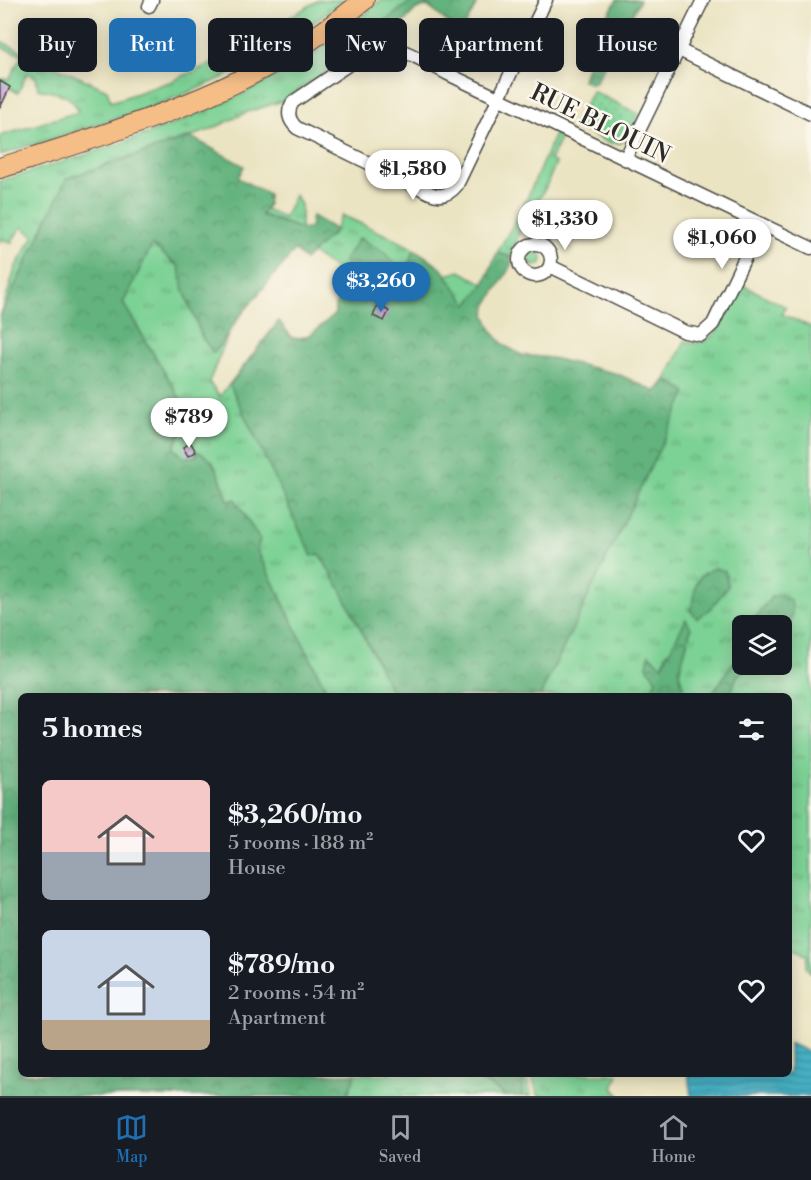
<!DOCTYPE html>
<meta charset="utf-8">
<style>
:root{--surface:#171b24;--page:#20242c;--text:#f1f3f6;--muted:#9ea1a6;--line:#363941;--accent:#1f6fb2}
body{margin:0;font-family:"Libre Bodoni",serif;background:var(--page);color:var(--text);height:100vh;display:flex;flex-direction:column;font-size:22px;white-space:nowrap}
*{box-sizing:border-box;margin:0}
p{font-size:20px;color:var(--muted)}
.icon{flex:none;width:33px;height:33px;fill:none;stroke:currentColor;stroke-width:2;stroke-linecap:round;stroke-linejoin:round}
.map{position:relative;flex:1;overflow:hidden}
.sheet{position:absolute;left:18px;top:693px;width:774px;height:384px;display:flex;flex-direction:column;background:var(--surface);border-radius:9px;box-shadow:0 3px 15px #0003}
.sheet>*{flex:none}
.hud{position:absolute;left:18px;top:18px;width:776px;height:54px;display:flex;gap:12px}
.tools{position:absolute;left:732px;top:615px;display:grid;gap:12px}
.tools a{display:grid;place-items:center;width:60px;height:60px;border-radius:9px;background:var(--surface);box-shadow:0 3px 15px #0003;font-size:30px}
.price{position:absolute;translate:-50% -51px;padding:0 14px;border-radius:21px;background:#fff;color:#222;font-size:20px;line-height:39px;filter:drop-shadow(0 2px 3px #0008)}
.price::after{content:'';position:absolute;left:50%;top:36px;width:18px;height:14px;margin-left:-9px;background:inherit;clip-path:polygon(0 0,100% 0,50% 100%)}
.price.current{background:var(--accent);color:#fff}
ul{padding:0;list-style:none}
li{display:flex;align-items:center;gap:18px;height:150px;padding:0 24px}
li span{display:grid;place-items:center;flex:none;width:168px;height:120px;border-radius:9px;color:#555}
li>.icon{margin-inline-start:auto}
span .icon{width:72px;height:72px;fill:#fffc;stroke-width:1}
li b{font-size:26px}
h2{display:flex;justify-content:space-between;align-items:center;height:72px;padding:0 24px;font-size:26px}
.pill{padding:0 21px;border-radius:9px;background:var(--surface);box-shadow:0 3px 15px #0003;font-size:21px;line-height:54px}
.pill.current{background:var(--accent);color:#fff}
.menu{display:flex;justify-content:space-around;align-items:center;height:84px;border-top:2px solid var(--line);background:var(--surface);font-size:16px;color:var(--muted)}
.menu a{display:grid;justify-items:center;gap:3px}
.menu .current{color:var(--accent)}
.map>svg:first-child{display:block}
</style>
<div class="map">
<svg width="811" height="1096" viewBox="0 0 811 1096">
<defs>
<pattern id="grass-tufts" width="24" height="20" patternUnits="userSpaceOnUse" patternTransform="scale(1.5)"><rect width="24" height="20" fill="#7bd194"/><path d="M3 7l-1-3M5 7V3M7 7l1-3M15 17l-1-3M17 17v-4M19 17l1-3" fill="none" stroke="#65aa79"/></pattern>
<pattern id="forest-crowns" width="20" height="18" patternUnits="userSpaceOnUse" patternTransform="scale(1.5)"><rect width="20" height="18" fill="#64b37e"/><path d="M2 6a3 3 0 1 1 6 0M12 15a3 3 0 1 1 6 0" fill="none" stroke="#539267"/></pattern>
<pattern id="park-dots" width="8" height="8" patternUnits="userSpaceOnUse" patternTransform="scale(1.5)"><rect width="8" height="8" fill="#7bd194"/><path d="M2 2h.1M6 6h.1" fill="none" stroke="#65aa79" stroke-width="1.8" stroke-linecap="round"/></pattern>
<pattern id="water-rules" width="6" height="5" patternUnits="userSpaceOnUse" patternTransform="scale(1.5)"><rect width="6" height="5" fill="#46b0c4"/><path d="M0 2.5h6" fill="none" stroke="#3b8f9f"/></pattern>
<pattern id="building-hatch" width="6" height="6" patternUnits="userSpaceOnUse" patternTransform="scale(1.5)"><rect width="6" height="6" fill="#cda4e4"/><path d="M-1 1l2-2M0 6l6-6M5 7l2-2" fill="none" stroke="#a786b9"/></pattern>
</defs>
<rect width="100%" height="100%" fill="#fbf7ec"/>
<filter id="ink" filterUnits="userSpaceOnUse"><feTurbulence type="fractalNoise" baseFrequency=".0167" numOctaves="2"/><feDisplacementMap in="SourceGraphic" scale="12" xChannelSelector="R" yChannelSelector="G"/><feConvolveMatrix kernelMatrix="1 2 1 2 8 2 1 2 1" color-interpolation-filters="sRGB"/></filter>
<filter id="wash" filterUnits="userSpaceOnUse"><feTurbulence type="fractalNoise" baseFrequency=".008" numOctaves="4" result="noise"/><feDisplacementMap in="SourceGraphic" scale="24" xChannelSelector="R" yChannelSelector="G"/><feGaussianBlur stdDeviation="1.35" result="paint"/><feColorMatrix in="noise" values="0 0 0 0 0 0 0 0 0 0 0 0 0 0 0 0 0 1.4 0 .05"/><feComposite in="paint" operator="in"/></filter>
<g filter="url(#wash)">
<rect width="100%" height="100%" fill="#ebe4c3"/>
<g fill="url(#grass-tufts)" stroke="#537e60" stroke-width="1.5">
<path d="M318 0H344C301 33 254 65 204 86 138 114 68 133 0 155V136L78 112C74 93 54 93 38 89L36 77 27 73 18 93 0 82V79H9L22 55 0 47V41L107 90 111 102 172 81 232 54Z"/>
<path d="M381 0H413L373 30 377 38 282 101 245 113 210 130 67 178 0 317 16 266 34 236 21 227 11 243 1 238 0 243V181C140 138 271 102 381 0Z"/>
<polygon points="555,134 561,137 550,160 556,163 545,189 520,230 511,257 497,253 524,205"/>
<polygon points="295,195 301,205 301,229 261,214 265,209 284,218"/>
<path d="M342 215C372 230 426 248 446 275L460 271 484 284 468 305 341 589 394 696H329L256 548 260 540 234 500 229 503 212 461 196 452 197 456 184 458 174 448 189 413 123 303 152 244 179 267 183 288 203 339 214 353 229 333 209 382 220 396 279 321 292 338C309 340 325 327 335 314V306L348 278 312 253 323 239 332 236Z"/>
<circle cx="535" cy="259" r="7"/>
<path d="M741 284 786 307 781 314 811 327V973L806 967 808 956 800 950 789 947V696H730L737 676 746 669 744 665 782 664V640L791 626 772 596 754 620 755 625 742 626V661L733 663 711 696H679L683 687 679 672 691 628 666 654 662 667 649 655 657 680 649 696H540L685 394 684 390 666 380 685 341C718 352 729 307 741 284Z"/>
<polygon points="356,1074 475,1074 476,1078 507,1096 347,1096"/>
<polygon points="517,1074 525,1074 531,1096 522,1096 523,1081"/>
<polygon points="531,1074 618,1074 613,1088 620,1096 539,1096"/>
</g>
<g fill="url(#forest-crowns)" stroke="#486f54" stroke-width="1.5">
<path d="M413 0H479L463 29 473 33 461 51 453 53 456 34 454 26C442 20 437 12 427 6L416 9 396 31 379 26Z"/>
<path d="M617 0H640L595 83 591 84 583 80C591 53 602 24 617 0Z"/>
<path d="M191 137 244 166 238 178 268 194V205L261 215 301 229 310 228 312 216 336 230 305 260 295 250 240 316 214 353 203 339 183 288 179 267 152 245 123 303 189 413 174 448 184 458 197 456 195 451C216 453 222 486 229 502L235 499 260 540 256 548 329 696H21V1074H356L346 1096H0V317L67 178Z"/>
<polygon points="359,238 383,251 404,275 414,250 441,268 468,305 484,284 497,253 511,257 511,266 489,301 485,314 493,333 505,346 522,355 552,358 618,374 656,392 666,380 684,390 686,394 540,696 394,696 341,590 319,554 312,556 230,385 279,321 292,338 300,339 310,335 335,314 335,306 348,278 344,261"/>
<path d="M715 568 725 571 728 586 711 608 697 618 690 610C698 589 690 578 715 568Z"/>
<path d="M782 595 791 601C794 616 790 627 782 640V626L755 625 754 620 772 596Z"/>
<polygon points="686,619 691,628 679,672 683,687 679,696 649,696 656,680 647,666 649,655 662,666"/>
<polygon points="742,661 746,669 737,676 730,696 711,696 733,663"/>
<polygon points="475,1074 517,1074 523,1081 522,1096 507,1096 476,1077"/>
</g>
<polygon fill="url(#park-dots)" stroke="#537e60" stroke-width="1.5" points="592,91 639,114 629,135 621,143 608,143 575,126"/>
<polygon fill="url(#water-rules)" stroke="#386e78" stroke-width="1.5" points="789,1043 811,1053 811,1096 691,1096 688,1074 789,1074"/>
<g id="blocks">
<g fill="url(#building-hatch)">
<polygon points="0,81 10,87 0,108"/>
<polygon points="378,305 389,311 384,321 373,316"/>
<polygon points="191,443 196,452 188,456 183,447"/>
</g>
</g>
</g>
<g filter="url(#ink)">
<use href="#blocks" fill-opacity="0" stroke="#484742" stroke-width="1.5"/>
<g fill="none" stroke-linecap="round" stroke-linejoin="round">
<g stroke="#484742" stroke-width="15">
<g id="minor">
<path d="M546 0 457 185C450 194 442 198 430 193L297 128C289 121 286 112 293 102L373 48C391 39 430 65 448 74 569 132 690 190 811 248"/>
<polyline points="149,6 152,0"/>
<polyline points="679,50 811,114"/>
<polyline points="625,159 703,0"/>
<circle cx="535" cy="260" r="16"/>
<polyline points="550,266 685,332 701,335 713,324 761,224"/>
</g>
</g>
<g stroke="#484742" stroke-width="22">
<path id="primary" d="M0 168C129 127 259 90 364 0"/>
</g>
<use href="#minor" stroke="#fff" stroke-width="12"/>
<use href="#primary" stroke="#f6be87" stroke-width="20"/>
</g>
</g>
<g text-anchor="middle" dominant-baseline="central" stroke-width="5" stroke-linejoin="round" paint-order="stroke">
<g font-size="24" fill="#2b2b2b" stroke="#fbf7ec">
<text transform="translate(600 124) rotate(26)">RUE BLOUIN</text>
</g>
</g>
</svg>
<div class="tools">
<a><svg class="icon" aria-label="layers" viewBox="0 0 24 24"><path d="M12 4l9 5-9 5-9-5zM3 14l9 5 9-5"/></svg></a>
</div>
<b class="price" style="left:413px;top:201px">$1,580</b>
<b class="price" style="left:565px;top:251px">$1,330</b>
<b class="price" style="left:722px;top:270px">$1,060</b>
<b class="price current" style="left:381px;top:313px">$3,260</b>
<b class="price" style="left:189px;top:449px">$789</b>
<div class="hud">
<a class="pill">Buy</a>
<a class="pill current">Rent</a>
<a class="pill">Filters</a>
<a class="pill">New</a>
<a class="pill">Apartment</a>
<a class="pill">House</a>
</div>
<section class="sheet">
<h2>5 homes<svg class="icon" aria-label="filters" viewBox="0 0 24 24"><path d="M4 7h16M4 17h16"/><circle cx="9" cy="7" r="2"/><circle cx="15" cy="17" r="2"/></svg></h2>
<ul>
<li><span style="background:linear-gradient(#f6c9c9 60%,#9aa5b1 0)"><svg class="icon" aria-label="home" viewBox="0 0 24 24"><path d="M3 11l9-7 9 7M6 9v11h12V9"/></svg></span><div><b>$3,260/mo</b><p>5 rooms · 188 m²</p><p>House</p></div><svg class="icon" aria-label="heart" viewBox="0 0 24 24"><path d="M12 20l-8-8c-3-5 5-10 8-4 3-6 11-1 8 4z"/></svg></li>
<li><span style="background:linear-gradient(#c9d6e8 75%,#b9a48a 0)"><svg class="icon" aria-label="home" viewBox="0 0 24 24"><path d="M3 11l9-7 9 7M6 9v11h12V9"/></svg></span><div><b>$789/mo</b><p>2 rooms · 54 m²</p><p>Apartment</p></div><svg class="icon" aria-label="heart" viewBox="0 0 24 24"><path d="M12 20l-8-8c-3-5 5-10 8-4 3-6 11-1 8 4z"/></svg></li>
</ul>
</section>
</div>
<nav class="menu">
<a class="current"><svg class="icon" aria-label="map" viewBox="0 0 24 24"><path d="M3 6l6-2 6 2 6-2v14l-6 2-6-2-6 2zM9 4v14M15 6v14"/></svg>Map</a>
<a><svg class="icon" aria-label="saved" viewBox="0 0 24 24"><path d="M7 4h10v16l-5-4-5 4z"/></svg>Saved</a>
<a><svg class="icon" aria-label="home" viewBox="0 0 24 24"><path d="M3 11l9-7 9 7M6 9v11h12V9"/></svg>Home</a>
</nav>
